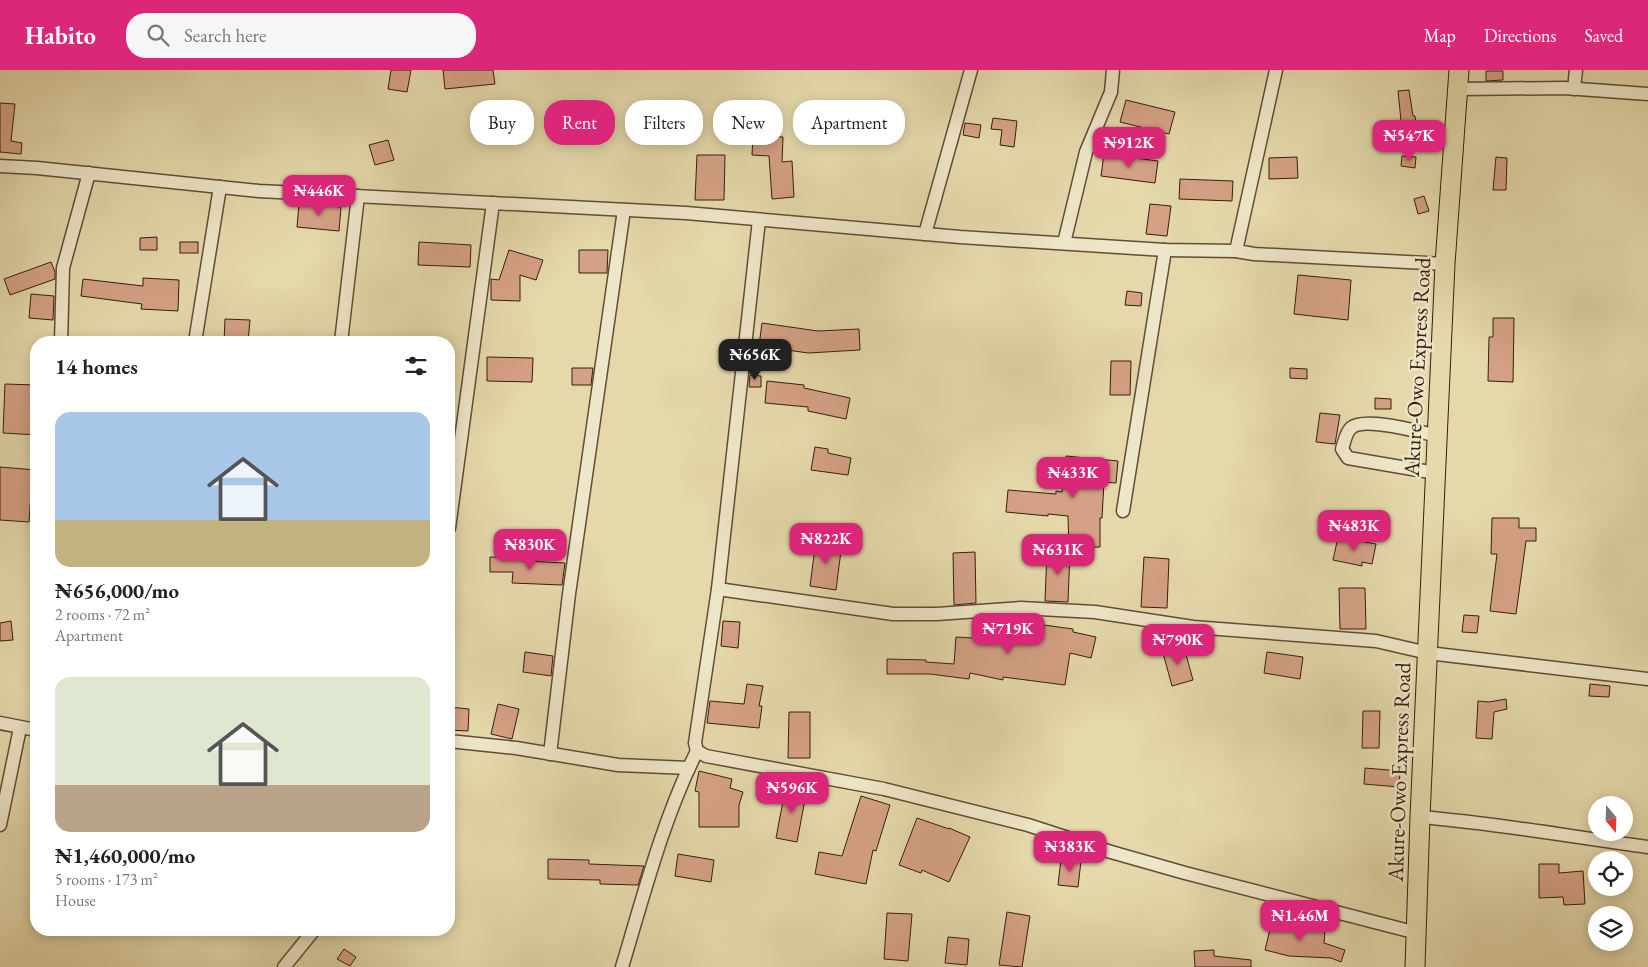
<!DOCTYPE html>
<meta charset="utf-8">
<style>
:root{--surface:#fff;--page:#f6f6f6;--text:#222;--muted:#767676;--accent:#db2777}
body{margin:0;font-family:"EB Garamond",serif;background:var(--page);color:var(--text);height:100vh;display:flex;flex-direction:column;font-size:19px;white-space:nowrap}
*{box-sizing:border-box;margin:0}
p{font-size:16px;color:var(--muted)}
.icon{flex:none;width:28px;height:28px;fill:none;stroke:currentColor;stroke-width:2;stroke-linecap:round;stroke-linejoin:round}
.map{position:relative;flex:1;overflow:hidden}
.panel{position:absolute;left:30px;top:266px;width:425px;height:600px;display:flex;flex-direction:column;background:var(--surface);border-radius:20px;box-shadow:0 2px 12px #0003}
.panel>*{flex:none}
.top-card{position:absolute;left:470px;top:30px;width:475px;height:45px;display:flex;gap:10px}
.needle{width:32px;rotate:161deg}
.controls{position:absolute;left:1588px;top:726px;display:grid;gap:10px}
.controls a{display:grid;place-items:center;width:45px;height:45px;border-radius:50%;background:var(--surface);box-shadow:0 2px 12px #0003;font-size:25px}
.price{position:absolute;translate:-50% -42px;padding:0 11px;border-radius:10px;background:var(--accent);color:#fff;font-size:16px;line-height:32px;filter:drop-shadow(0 1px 2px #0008)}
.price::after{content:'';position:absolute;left:50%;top:30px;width:15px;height:11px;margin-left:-8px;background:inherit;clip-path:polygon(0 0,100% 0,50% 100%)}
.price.selected{background:#222;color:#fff}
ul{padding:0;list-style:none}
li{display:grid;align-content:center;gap:10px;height:265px;padding:0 25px}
li span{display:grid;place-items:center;height:155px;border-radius:15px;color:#555}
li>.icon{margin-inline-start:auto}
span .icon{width:90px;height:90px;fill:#fffc;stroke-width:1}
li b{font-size:21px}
h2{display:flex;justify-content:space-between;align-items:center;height:60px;padding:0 25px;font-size:21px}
.chip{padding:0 18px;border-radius:20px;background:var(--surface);box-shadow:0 2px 12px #0003;font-size:18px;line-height:45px}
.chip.selected{background:var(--accent);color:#fff}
header{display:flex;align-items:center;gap:30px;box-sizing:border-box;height:70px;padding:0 25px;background:var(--accent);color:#fff}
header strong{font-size:24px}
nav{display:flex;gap:28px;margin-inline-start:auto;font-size:18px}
.search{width:350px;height:45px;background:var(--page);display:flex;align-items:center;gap:12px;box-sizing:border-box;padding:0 18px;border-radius:20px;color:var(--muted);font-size:19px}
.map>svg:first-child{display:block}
</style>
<header>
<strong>Habito</strong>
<div class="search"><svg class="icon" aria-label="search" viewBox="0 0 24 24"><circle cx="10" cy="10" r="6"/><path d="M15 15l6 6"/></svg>Search here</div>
<nav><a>Map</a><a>Directions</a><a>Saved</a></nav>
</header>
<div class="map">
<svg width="1648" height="897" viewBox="0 0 1648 897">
<rect width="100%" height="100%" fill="#e5d9ab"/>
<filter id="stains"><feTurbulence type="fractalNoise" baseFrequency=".004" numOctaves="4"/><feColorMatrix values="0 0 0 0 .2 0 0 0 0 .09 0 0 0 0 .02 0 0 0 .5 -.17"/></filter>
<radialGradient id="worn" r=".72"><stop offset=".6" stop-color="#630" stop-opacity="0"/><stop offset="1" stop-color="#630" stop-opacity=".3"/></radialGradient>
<g fill="#d5a186" stroke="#341e0e">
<polygon points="391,0 411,0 407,22 388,19"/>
<polygon points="443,0 493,0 495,14 445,19"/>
<polygon points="1486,1 1503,1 1503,10 1486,11"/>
<polygon points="1409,20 1413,46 1415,46 1417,59 1402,61 1398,21"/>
<polygon points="1126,30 1175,42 1169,64 1120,52"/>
<polygon points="0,33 15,34 11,71 22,73 21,84 0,82"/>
<polygon points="993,48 1017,51 1014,77 1000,75 1002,60 991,59"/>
<polygon points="965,53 981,55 979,68 963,65"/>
<polygon points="753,66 783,67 782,92 792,91 794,127 772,129 769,86 752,85"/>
<polygon points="388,70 394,90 375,95 369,75"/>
<polygon points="1104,84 1158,91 1155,113 1101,106"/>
<polygon points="697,85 725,85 724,130 695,130"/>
<polygon points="1402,86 1416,87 1415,98 1401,96"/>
<polygon points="1297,87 1298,108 1269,109 1269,88"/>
<polygon points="1496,87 1507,88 1506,120 1493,120"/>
<polygon points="1180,109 1233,111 1232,131 1179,129"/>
<polygon points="1424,126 1429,141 1418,144 1414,129"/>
<polygon points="299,134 341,137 339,161 297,157"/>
<polygon points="1150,134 1171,136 1167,166 1146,164"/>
<polygon points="157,167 157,180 140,180 140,168"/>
<rect x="180" y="172" width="18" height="11"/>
<polygon points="419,172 471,175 470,197 418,195"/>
<polygon points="509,180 543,190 536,210 520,205 520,231 491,230 491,209 499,210"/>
<polygon points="579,180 608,180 607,203 579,203"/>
<polygon points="51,192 55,202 55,209 10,225 4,209"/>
<polygon points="1298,205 1351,210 1348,250 1294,244"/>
<polygon points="143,208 179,210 178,241 141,239 142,234 81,226 83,209 143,216"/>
<polygon points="1127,221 1142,223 1141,236 1125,235"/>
<polygon points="31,224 54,226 53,250 29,248"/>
<polygon points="1493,248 1514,248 1513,312 1488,311 1489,267 1493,267"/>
<polygon points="225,249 250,250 248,272 224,272"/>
<polygon points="762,253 818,261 859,259 860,280 808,283 759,276"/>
<polygon points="487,287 533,288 532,312 487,311"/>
<polygon points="1111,291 1131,291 1130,325 1110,325"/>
<polygon points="572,298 593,298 591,315 572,315"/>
<polygon points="1290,298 1307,299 1307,309 1290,308"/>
<polygon points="750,305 761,306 761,317 749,317"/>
<polygon points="767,311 804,315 804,318 850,328 846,349 808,341 808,337 765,333"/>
<polygon points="5,314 36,315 36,365 3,363"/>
<polygon points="1375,328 1391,329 1391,339 1375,339"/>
<polygon points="1320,343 1340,345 1335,374 1316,372"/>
<polygon points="815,377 828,379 828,383 851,388 848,405 811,400"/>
<polygon points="1066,386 1118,391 1116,413 1104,412 1102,448 1100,448 1100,477 1069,478 1068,446 1048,444 1048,446 1006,442 1008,420 1056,424 1056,421 1062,422"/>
<polygon points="0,397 36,400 35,424 31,423 29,452 0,450"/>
<polygon points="1492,448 1519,448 1519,458 1536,458 1536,471 1526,471 1516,544 1490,541 1497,484 1491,484"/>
<polygon points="1338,467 1376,474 1372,494 1362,492 1362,496 1333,490"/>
<polygon points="816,470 842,473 836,520 810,516"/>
<polygon points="1047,480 1070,481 1068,532 1045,531"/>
<polygon points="975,482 976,533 954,535 953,483"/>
<polygon points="490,487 507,487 507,490 565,493 562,515 512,513 513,502 490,502"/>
<polygon points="1144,487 1169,489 1167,538 1141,537"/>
<polygon points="1339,518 1365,518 1366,559 1340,559"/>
<polygon points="1464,545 1479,546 1477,563 1462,562"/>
<polygon points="11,551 13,570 0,571 0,553"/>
<polygon points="723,551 740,552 738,578 721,576"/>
<polygon points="993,555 1015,559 1015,555 1044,559 1044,555 1073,559 1073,562 1096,567 1091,588 1070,583 1065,615 1003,607 1003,610 970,603 969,609 930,604 887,604 887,589 926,590 926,592 954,594 956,567 990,569"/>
<polygon points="1184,577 1193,610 1172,616 1163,583"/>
<polygon points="525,582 553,586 551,606 523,602"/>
<polygon points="1267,582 1303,587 1300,609 1264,603"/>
<polygon points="747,614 763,616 759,636 762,636 759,658 707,653 710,631 744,634"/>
<polygon points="1590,614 1610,616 1609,627 1589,626"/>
<polygon points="1506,629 1507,639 1494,642 1492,669 1476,668 1478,631 1489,632"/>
<polygon points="498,634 519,639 512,669 491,664"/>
<polygon points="449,637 469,639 468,661 449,660"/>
<polygon points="1363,641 1380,641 1379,678 1362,678"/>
<polygon points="789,642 810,642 810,688 788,688"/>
<polygon points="1365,698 1400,701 1399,717 1364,714"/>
<polygon points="699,701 732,709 730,718 743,722 739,735 739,757 699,757 699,722 695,721"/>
<polygon points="786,715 807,719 797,772 776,768"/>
<polygon points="861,726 890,735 876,781 873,780 866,814 815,804 819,782 842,786"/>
<polygon points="917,748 949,759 949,758 970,767 949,812 922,800 921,803 899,795"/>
<polygon points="678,784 714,790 711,812 675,806"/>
<polygon points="548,789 589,790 589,794 644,796 638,815 600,814 600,810 548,809"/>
<polygon points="1061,789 1081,791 1078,817 1058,815"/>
<polygon points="1539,794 1559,794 1559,803 1583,801 1585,834 1564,835 1563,827 1539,828"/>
<polygon points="1007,842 1030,846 1022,897 999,895"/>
<polygon points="887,843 912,844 908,891 884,889"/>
<polygon points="1273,847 1295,852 1293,858 1325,860 1324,873 1345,880 1341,892 1331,888 1289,886 1265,880"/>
<polygon points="948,867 969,869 967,895 945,893"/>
<polygon points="344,879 356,887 350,896 337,889"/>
<polygon points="1214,880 1214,886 1251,890 1251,897 1195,897 1194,881"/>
</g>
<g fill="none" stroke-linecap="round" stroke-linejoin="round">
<g stroke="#604d35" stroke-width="15">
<g id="minor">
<polyline points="1276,0 1236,181 1254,184 1445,194"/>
<polyline points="1459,19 1565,18 1648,24"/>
<polyline points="1574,19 1576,0"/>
<polyline points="0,96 37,98 259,121 686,143 960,167 1165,180 1236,181"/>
<polyline points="759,150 718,519 695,673 697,681 706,686 884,719 1028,755 1111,782 1185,803 1417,863"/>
<polyline points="925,164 971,0"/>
<polyline points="1064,173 1086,82 1111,22 1113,0"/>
<polyline points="61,272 63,198 89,103"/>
<polyline points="195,272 220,117"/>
<polyline points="341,272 358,126"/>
<path d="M1436 403 1348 388 1342 379C1344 373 1346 362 1351 358 1364 346 1420 362 1438 366"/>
<polyline points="1123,441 1165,180"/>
<polyline points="449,458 493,133"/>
<polyline points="718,519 893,544 937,544 1021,538 1095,542 1193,557 1376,571 1428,583 1648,609"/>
<polyline points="0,653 36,660"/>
<polyline points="449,671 516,678 618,695 689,698"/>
<polyline points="550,684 569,524 624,140"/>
<path d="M1420 747C1496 753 1572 767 1648 777"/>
<polyline points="0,755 20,658"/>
<polyline points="284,897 314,860"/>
<path d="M622 897C644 824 663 749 697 681"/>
</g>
</g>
<g stroke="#341e0e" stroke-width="21">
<polyline id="highway" points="1415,897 1420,747 1445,194 1459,0"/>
</g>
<use href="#minor" stroke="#eee6c8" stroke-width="12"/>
<use href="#highway" stroke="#e5d9ab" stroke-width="19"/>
</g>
<g text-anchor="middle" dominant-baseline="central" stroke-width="5" stroke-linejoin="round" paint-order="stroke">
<g font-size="22" fill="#341e0e" stroke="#eee6c8">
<text transform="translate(1417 297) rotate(-87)">Akure-Owo Express Road</text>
<text transform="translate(1399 702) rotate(-88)">Akure-Owo Express Road</text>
</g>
</g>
<rect width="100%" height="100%" filter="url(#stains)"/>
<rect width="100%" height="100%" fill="url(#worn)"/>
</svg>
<div class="controls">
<a><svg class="needle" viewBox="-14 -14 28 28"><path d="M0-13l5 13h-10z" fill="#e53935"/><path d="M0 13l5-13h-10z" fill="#767676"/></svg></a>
<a><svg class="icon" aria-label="locate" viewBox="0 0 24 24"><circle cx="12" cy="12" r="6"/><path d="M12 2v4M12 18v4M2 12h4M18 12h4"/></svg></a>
<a><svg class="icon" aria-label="layers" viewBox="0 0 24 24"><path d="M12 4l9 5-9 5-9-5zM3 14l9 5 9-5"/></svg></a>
</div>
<b class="price" style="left:1409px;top:92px">₦547K</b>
<b class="price" style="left:1129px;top:99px">₦912K</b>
<b class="price" style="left:319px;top:147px">₦446K</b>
<b class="price selected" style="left:755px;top:311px">₦656K</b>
<b class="price" style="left:1073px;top:429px">₦433K</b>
<b class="price" style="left:1354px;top:482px">₦483K</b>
<b class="price" style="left:826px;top:495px">₦822K</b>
<b class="price" style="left:530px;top:501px">₦830K</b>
<b class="price" style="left:1058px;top:506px">₦631K</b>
<b class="price" style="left:1008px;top:585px">₦719K</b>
<b class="price" style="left:1178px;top:596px">₦790K</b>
<b class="price" style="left:792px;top:744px">₦596K</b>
<b class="price" style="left:1070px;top:803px">₦383K</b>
<b class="price" style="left:1300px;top:872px">₦1.46M</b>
<div class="top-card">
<a class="chip">Buy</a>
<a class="chip selected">Rent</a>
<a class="chip">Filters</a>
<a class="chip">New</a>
<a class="chip">Apartment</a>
</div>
<section class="panel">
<h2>14 homes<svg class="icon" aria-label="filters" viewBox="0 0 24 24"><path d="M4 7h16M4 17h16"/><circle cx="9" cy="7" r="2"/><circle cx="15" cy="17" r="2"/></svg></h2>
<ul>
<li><span style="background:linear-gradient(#a9c7e8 70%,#c2b280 0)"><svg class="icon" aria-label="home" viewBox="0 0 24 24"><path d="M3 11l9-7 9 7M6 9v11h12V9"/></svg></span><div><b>₦656,000/mo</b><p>2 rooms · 72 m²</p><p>Apartment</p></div></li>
<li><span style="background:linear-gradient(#dfe7d0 70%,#b9a48a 0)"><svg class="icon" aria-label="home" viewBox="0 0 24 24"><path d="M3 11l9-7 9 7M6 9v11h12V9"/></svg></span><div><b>₦1,460,000/mo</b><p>5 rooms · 173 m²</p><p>House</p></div></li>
</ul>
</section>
</div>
